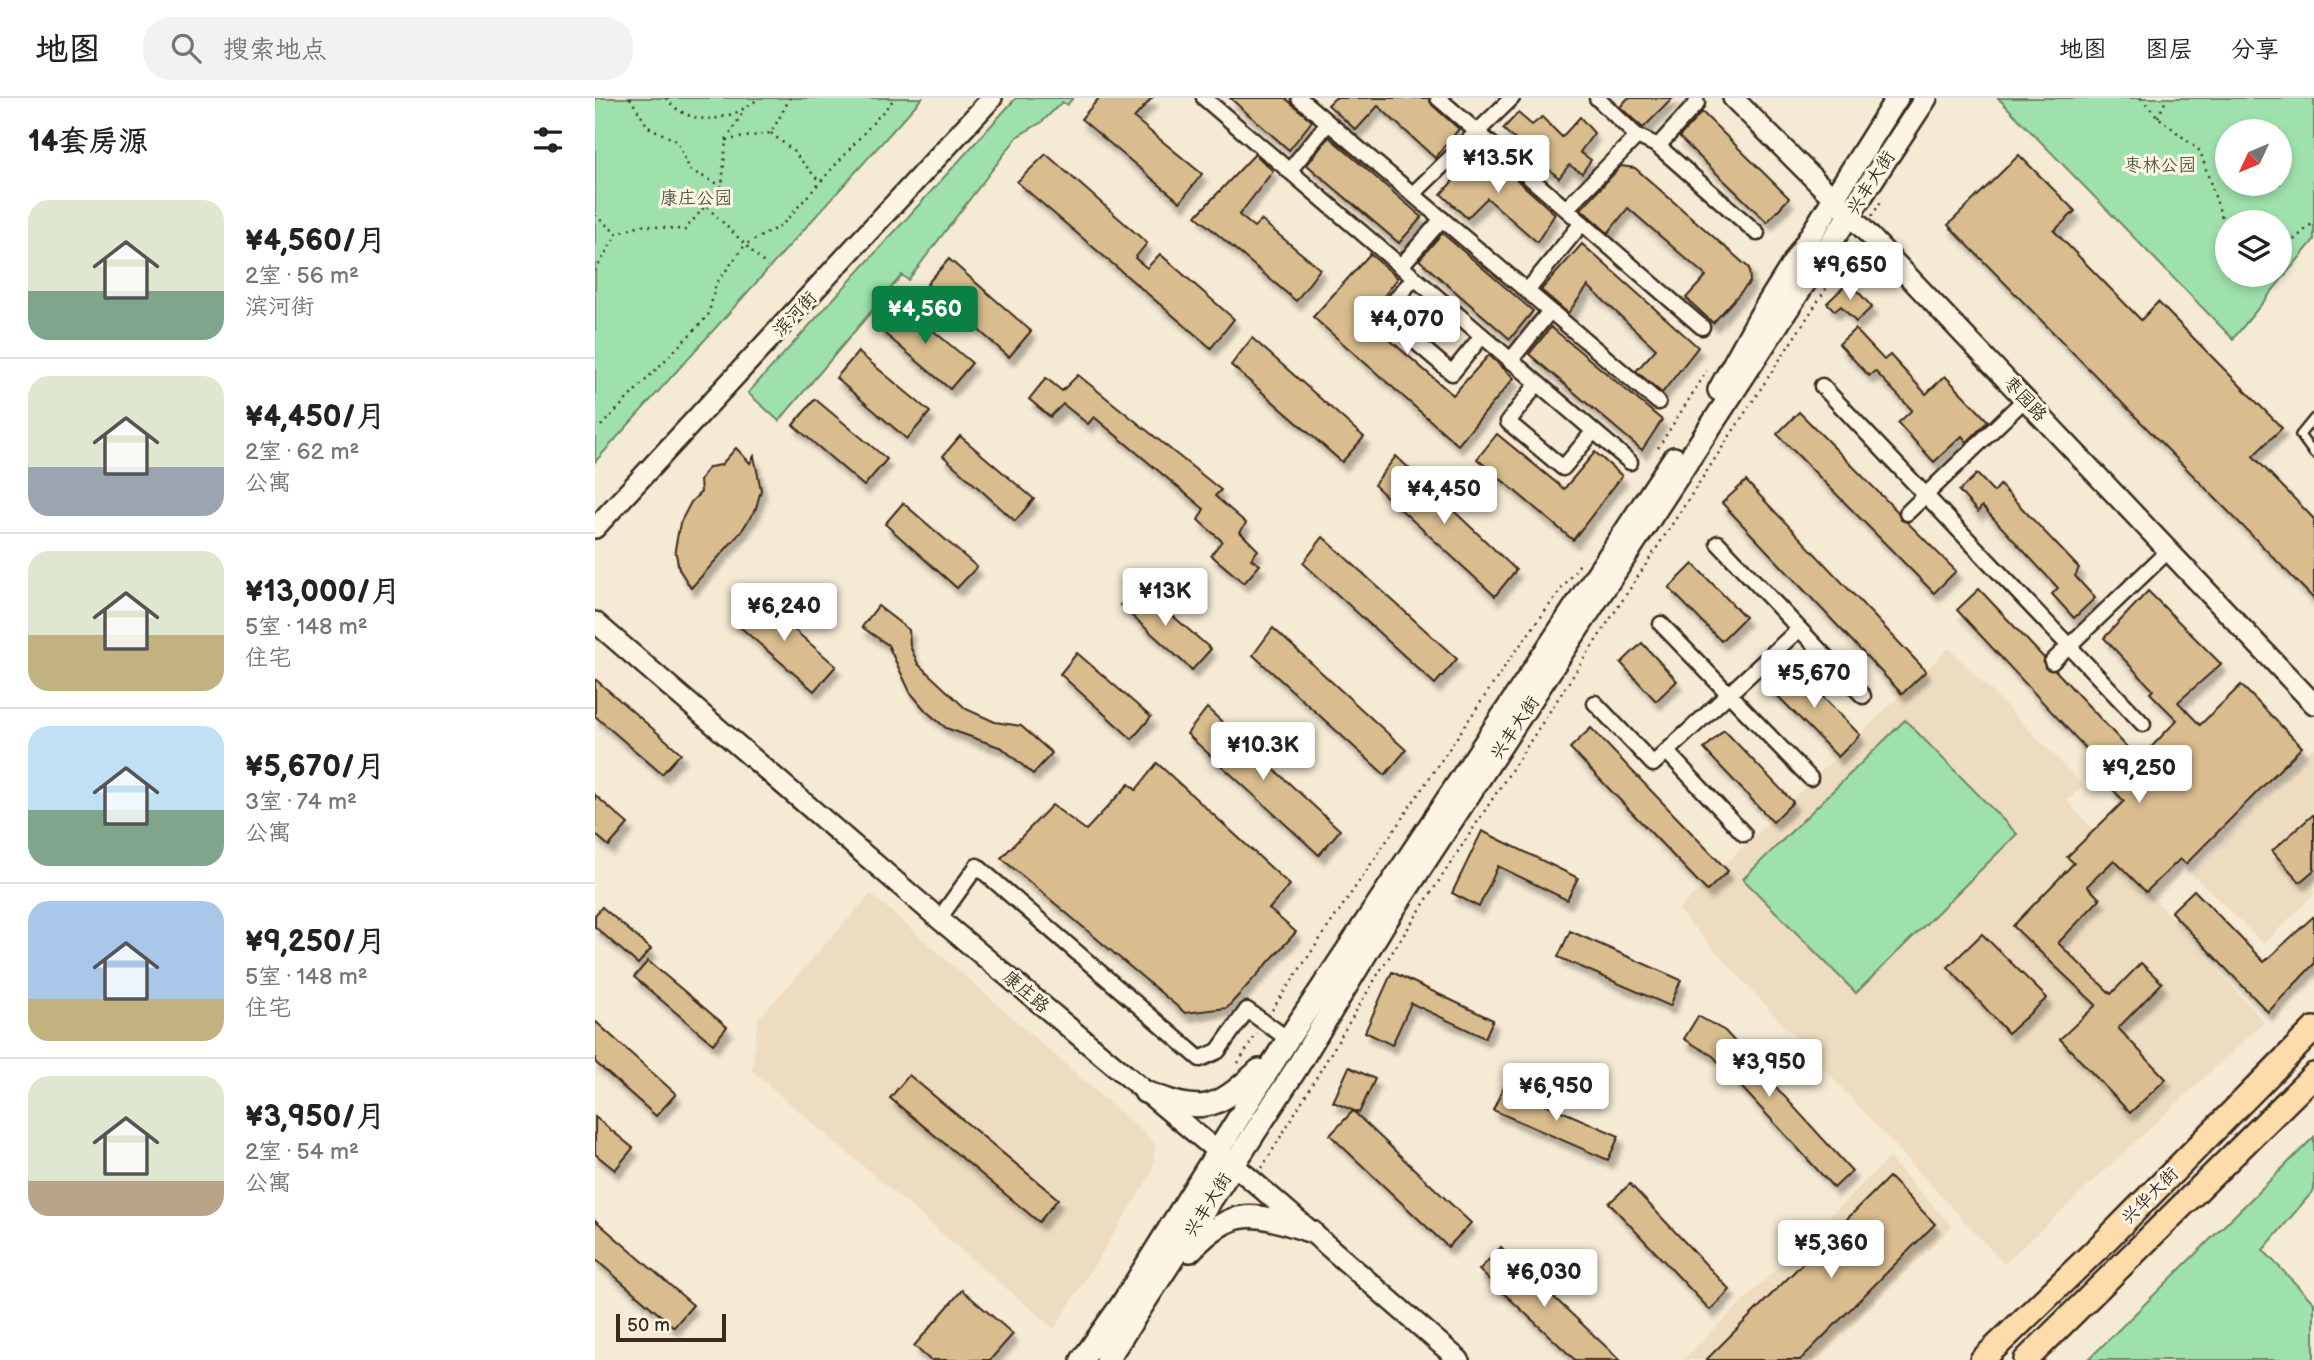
<!DOCTYPE html>
<html lang="zh">
<meta charset="utf-8">
<style>
:root{--surface:#fff;--page:#f2f2f2;--text:#222;--muted:#767676;--line:#e0e0e0;--accent:#0b8043}
body{margin:0;font-family:"Balsamiq Sans","LXGW WenKai TC",sans-serif;background:var(--page);color:var(--text);height:100vh;display:flex;flex-direction:column;font-size:26px;white-space:nowrap}
*{box-sizing:border-box;margin:0}
p{font-size:23px;color:var(--muted)}
.icon{flex:none;width:38px;height:38px;fill:none;stroke:currentColor;stroke-width:2;stroke-linecap:round;stroke-linejoin:round}
.map{position:relative;flex:1;overflow:hidden}
.details{display:flex;flex-direction:column;background:var(--surface);width:595px}
.details>*{flex:none}
.needle{width:46px;rotate:226deg}
.buttons{position:absolute;left:1620px;top:21px;display:grid;gap:14px}
.buttons a{display:grid;place-items:center;width:77px;height:77px;border-radius:50%;background:var(--surface);box-shadow:0 4px 10px #0003;font-size:35px}
.scale{position:absolute;left:21px;bottom:18px;width:110px;box-sizing:border-box;padding-left:7px;border:4px solid #3b2a1e;border-top:0;font-size:19px;line-height:24px;white-space:nowrap;color:#3b2a1e;-webkit-text-stroke:5px #fcf5e5;paint-order:stroke}
.price{position:absolute;translate:-50% -60px;padding:0 16px;border-radius:7px;background:#fff;color:#222;font-size:23px;line-height:46px;filter:drop-shadow(0 2px 4px #0008)}
.price::after{content:'';position:absolute;left:50%;top:42px;width:21px;height:16px;margin-left:-10px;background:inherit;clip-path:polygon(0 0,100% 0,50% 100%)}
.price.on{background:var(--accent);color:#fff}
ul{padding:0;list-style:none}
li{display:flex;align-items:center;gap:21px;height:175px;padding:0 28px}
li+li{border-top:2px solid var(--line)}
li span{display:grid;place-items:center;flex:none;width:196px;height:140px;border-radius:21px;color:#555}
li>.icon{margin-inline-start:auto}
span .icon{width:84px;height:84px;fill:#fffc;stroke-width:1}
li b{font-size:30px}
h2{display:flex;justify-content:space-between;align-items:center;height:84px;padding:0 28px;font-size:30px}
header{display:flex;align-items:center;gap:42px;box-sizing:border-box;height:98px;padding:0 35px;background:var(--surface);border-bottom:2px solid var(--line)}
header strong{font-size:33px}
nav{display:flex;gap:38px;margin-inline-start:auto;font-size:24px}
.search{width:490px;height:63px;background:var(--page);display:flex;align-items:center;gap:18px;box-sizing:border-box;padding:0 24px;border-radius:28px;color:var(--muted);font-size:26px}
main{display:flex;flex:1;min-height:0}
.map>svg:first-child{display:block}
</style>
<header>
<strong>地图</strong>
<div class="search"><svg class="icon" aria-label="search" viewBox="0 0 24 24"><circle cx="10" cy="10" r="6"/><path d="M15 15l6 6"/></svg>搜索地点</div>
<nav><a>地图</a><a>图层</a><a>分享</a></nav>
</header>
<main>
<section class="details">
<h2>14套房源<svg class="icon" aria-label="filters" viewBox="0 0 24 24"><path d="M4 7h16M4 17h16"/><circle cx="9" cy="7" r="2"/><circle cx="15" cy="17" r="2"/></svg></h2>
<ul>
<li><span style="background:linear-gradient(#dfe7d0 65%,#7fa58c 0)"><svg class="icon" aria-label="home" viewBox="0 0 24 24"><path d="M3 11l9-7 9 7M6 9v11h12V9"/></svg></span><div><b>¥4,560/月</b><p>2室 · 56 m²</p><p>滨河街</p></div></li>
<li><span style="background:linear-gradient(#dfe7d0 65%,#9aa5b1 0)"><svg class="icon" aria-label="home" viewBox="0 0 24 24"><path d="M3 11l9-7 9 7M6 9v11h12V9"/></svg></span><div><b>¥4,450/月</b><p>2室 · 62 m²</p><p>公寓</p></div></li>
<li><span style="background:linear-gradient(#dfe7d0 60%,#c2b280 0)"><svg class="icon" aria-label="home" viewBox="0 0 24 24"><path d="M3 11l9-7 9 7M6 9v11h12V9"/></svg></span><div><b>¥13,000/月</b><p>5室 · 148 m²</p><p>住宅</p></div></li>
<li><span style="background:linear-gradient(#bfe0f5 60%,#7fa58c 0)"><svg class="icon" aria-label="home" viewBox="0 0 24 24"><path d="M3 11l9-7 9 7M6 9v11h12V9"/></svg></span><div><b>¥5,670/月</b><p>3室 · 74 m²</p><p>公寓</p></div></li>
<li><span style="background:linear-gradient(#a9c7e8 70%,#c2b280 0)"><svg class="icon" aria-label="home" viewBox="0 0 24 24"><path d="M3 11l9-7 9 7M6 9v11h12V9"/></svg></span><div><b>¥9,250/月</b><p>5室 · 148 m²</p><p>住宅</p></div></li>
<li><span style="background:linear-gradient(#dfe7d0 75%,#b9a48a 0)"><svg class="icon" aria-label="home" viewBox="0 0 24 24"><path d="M3 11l9-7 9 7M6 9v11h12V9"/></svg></span><div><b>¥3,950/月</b><p>2室 · 54 m²</p><p>公寓</p></div></li>
</ul>
</section>
<div class="map">
<svg width="1719" height="1262" viewBox="0 0 1719 1262">
<defs>
<filter id="shadow"><feDropShadow dx="4.5" dy="8" stdDeviation="2" flood-color="#0004"/></filter>
</defs>
<rect width="100%" height="100%" fill="#f5ead4"/>
<filter id="ink" filterUnits="userSpaceOnUse"><feTurbulence type="fractalNoise" baseFrequency=".0143" numOctaves="2"/><feDisplacementMap in="SourceGraphic" scale="14" xChannelSelector="R" yChannelSelector="G"/><feConvolveMatrix kernelMatrix="1 2 1 2 8 2 1 2 1" color-interpolation-filters="sRGB"/></filter>
<g filter="url(#ink)">
<g fill="#eddcbf">
<polygon points="1354,550 1488,687 1472,703 1669,924 1409,1166 1083,812"/>
<polygon points="1719,649 1719,796 1669,846 1597,776"/>
<polygon points="276,796 560,1045 558,1073 459,1231 157,973 163,921"/>
<polygon points="1294,1060 1357,1128 1222,1262 1088,1262"/>
</g>
<g fill="#9ee1ac" stroke="#6c8665" stroke-width="2" fill-rule="evenodd">
<polygon points="0,0 327,0 0,364"/>
<polygon points="421,0 478,0 472,7 467,4 447,24 423,38 313,182 307,177 184,323 153,295"/>
<path d="M1403 0H1719V142L1638 241ZM1685 33V86H1633V33ZM1685 124V177H1633V124Z"/>
<polygon points="1310,622 1422,736 1261,895 1148,781"/>
<polygon points="1719,1039 1719,1092 1668,1152 1719,1205 1719,1262 1493,1262"/>
</g>
<g fill="#dabd8e" stroke="#3b2a1e" stroke-width="2" filter="url(#shadow)">
<polygon points="504,0 557,0 539,20 607,76 585,104 486,21"/>
<polygon points="635,0 690,0 717,23 694,52"/>
<polygon points="740,0 834,0 837,7 864,31 840,60 783,8 761,32 733,7"/>
<polygon points="1033,0 1078,0 1048,30 1025,9"/>
<polygon points="1107,14 1194,100 1172,124 1084,39"/>
<polygon points="923,15 937,27 947,19 967,39 985,19 999,35 985,54 996,62 987,75 974,67 964,80 908,31"/>
<polygon points="734,39 827,119 804,145 712,67"/>
<polygon points="892,55 960,116 942,144 892,100 872,120 846,96 883,56"/>
<polygon points="451,56 552,145 540,160 552,170 565,156 639,221 616,250 422,84"/>
<polygon points="660,56 678,73 644,117 659,129 666,122 725,171 701,203 601,118"/>
<polygon points="1424,57 1480,113 1459,133 1546,222 1563,204 1687,330 1658,358 1719,421 1719,501 1353,127"/>
<polygon points="1026,68 1040,70 1154,170 1155,184 1118,225 1091,200 1111,178 1033,110 1013,135 986,111"/>
<polygon points="847,135 938,213 915,241 824,162"/>
<polygon points="987,146 1103,249 1067,295 1041,273 1061,251 993,188 973,215 946,192"/>
<polygon points="775,156 803,180 771,221 858,297 894,257 919,280 863,347 718,219"/>
<polygon points="354,161 436,233 414,259 332,186"/>
<polygon points="1254,184 1277,209 1261,224 1246,208 1240,213 1232,205"/>
<polygon points="305,205 377,265 355,291 283,230"/>
<polygon points="956,229 1067,322 1047,352 934,256"/>
<polygon points="1260,231 1289,262 1295,257 1331,296 1350,278 1393,323 1372,344 1367,338 1339,364 1303,325 1317,312 1280,273 1274,278 1244,246"/>
<polygon points="657,240 769,339 747,364 636,267"/>
<polygon points="263,254 335,314 312,341 241,280"/>
<polygon points="483,277 626,392 620,398 651,425 645,434 663,452 656,461 665,467 649,485 616,457 627,443 603,422 609,411 499,319 493,326 468,306 455,319 434,301 451,280 467,293"/>
<polygon points="220,301 292,361 269,388 198,327"/>
<polygon points="1204,314 1303,414 1306,422 1312,424 1361,473 1339,495 1182,336"/>
<polygon points="902,336 969,391 1000,354 1027,378 978,442 882,361"/>
<polygon points="365,338 439,401 420,423 348,358"/>
<polygon points="141,350 155,365 159,358 166,392 161,410 146,434 96,490 84,471 80,451 85,425 96,404 106,394 105,383 109,375 115,369 126,367"/>
<polygon points="801,358 921,472 900,498 779,387"/>
<polygon points="1382,376 1399,394 1405,387 1484,470 1480,478 1500,500 1479,520 1457,496 1463,490 1387,408 1383,414 1364,393"/>
<polygon points="1151,383 1331,573 1307,596 1127,405"/>
<polygon points="308,405 382,469 362,490 290,426"/>
<polygon points="728,439 862,561 840,586 708,465"/>
<polygon points="1098,466 1150,519 1126,543 1074,490"/>
<polygon points="542,487 616,551 597,572 525,507"/>
<polygon points="1384,491 1449,560 1450,570 1461,573 1544,662 1582,622 1555,595 1558,592 1509,540 1553,493 1626,566 1583,604 1605,627 1646,587 1707,649 1591,766 1585,761 1551,794 1519,762 1492,788 1505,801 1463,845 1516,896 1546,865 1567,885 1523,930 1571,981 1535,1015 1465,941 1501,907 1418,828 1479,765 1472,759 1529,703 1516,690 1522,684 1362,512"/>
<polygon points="159,497 241,568 219,593 137,522"/>
<polygon points="283,508 314,532 315,548 323,566 371,611 400,624 426,628 457,655 438,676 407,650 351,630 331,613 315,594 293,547 267,529"/>
<polygon points="678,530 811,652 790,677 658,557"/>
<polygon points="1047,545 1082,583 1061,603 1026,565"/>
<polygon points="482,555 556,619 537,641 465,576"/>
<polygon points="1195,565 1265,637 1243,659 1172,587"/>
<polygon points="0,581 86,655 67,676 0,618"/>
<polygon points="612,610 745,732 724,757 592,636"/>
<polygon points="996,630 1133,773 1112,793 975,650"/>
<polygon points="1129,632 1198,704 1178,724 1109,651"/>
<polygon points="562,665 695,787 674,811 701,834 632,910 590,915 406,760 457,707 491,732 534,686 541,692"/>
<polygon points="0,697 33,726 14,748 0,736"/>
<polygon points="1719,716 1719,772 1705,784 1677,753"/>
<polygon points="887,733 983,780 972,802 903,768 884,809 857,795"/>
<polygon points="1599,792 1669,864 1719,818 1719,866 1673,914 1576,814"/>
<polygon points="7,809 56,851 43,866 0,829 0,817"/>
<polygon points="975,833 1086,882 1075,908 963,859"/>
<polygon points="1387,836 1452,900 1413,935 1353,869"/>
<polygon points="53,863 132,929 118,946 39,879"/>
<polygon points="797,874 898,922 890,940 816,905 797,947 770,934"/>
<polygon points="1103,918 1130,933 1257,1073 1239,1090 1118,958 1089,941"/>
<polygon points="0,923 81,996 61,1018 0,964"/>
<polygon points="754,969 780,981 764,1015 738,1004"/>
<polygon points="314,977 463,1101 444,1124 295,1000"/>
<polygon points="909,988 1024,1038 1013,1062 898,1012"/>
<polygon points="758,1013 876,1125 853,1149 735,1037"/>
<polygon points="0,1019 38,1050 20,1072 0,1056"/>
<polygon points="1294,1079 1340,1126 1205,1262 1111,1262"/>
<polygon points="1035,1086 1135,1192 1115,1212 1014,1105"/>
<polygon points="0,1122 98,1207 79,1229 0,1161"/>
<polygon points="906,1149 1025,1262 980,1262 884,1172"/>
<polygon points="367,1192 418,1236 395,1262 335,1262 319,1248"/>
</g>
<g fill="none" stroke-linecap="round" stroke-linejoin="round">
<g stroke="#3b2a1e" stroke-width="12">
<polyline id="service" points="1719,320 1705,337 1719,356"/>
</g>
<g stroke="#3b2a1e" stroke-width="19">
<g id="minor">
<polyline points="609,0 1035,364"/>
<polyline points="704,0 1063,304"/>
<polyline points="843,0 1107,229"/>
<polyline points="1002,0 1042,38 1063,48 1162,135"/>
<polyline points="1063,48 1102,5"/>
<polyline points="694,73 733,25"/>
<polyline points="818,96 917,0"/>
<polyline points="971,111 1042,38"/>
<polyline points="806,168 847,121"/>
<polyline points="819,180 788,216 857,275 887,238"/>
<polyline points="932,193 987,125"/>
<polyline points="915,263 955,213"/>
<polyline points="942,286 913,324 968,370 998,334"/>
<polyline points="1227,288 1548,626"/>
<polyline points="1312,415 1430,301"/>
<polyline points="1123,445 1268,598"/>
<polyline points="1066,526 1215,680"/>
<polyline points="1457,564 1573,453"/>
<polyline points="1000,605 1058,666 1204,531"/>
<polyline points="1072,654 1149,736"/>
<polyline points="344,821 382,768 605,961 623,953 652,912 693,941"/>
</g>
</g>
<g stroke="#3b2a1e" stroke-width="24">
<g id="tertiary">
<polyline points="1138,0 1255,117 1719,606"/>
<polyline points="0,430 397,0"/>
<polyline points="0,524 344,821 659,1084 864,1262"/>
</g>
</g>
<g stroke="#3b2a1e" stroke-width="26">
<g id="secondary">
<polyline points="1124,292 1165,218 1302,0"/>
<path d="M550 994C607 1016 619 1014 664 972"/>
<path d="M595 1153C639 1107 659 1114 717 1134"/>
<polyline points="487,1262 527,1206 693,941 1079,360"/>
<polyline points="512,1262 701,971 789,826 1331,0"/>
</g>
</g>
<g stroke="#3b2a1e" stroke-width="28">
<g id="primary">
<polyline points="1387,1262 1508,1145 1719,931"/>
<polyline points="1431,1262 1719,977"/>
</g>
</g>
<g stroke="#3b2a1e" stroke-width="2.5" stroke-dasharray="2 5" stroke-linecap="butt">
<polyline points="35,0 53,29 82,43 95,72 127,88"/>
<path d="M71 0C96 32 137 23 164 0"/>
<polyline points="1546,0 1563,19 1605,53 1628,123 1633,128"/>
<polyline points="1563,19 1572,0"/>
<polyline points="176,35 197,52 225,84"/>
<polyline points="131,42 176,35 195,0"/>
<polyline points="112,109 172,168"/>
<polyline points="0,117 22,136"/>
<polyline points="1277,118 1288,100"/>
<polyline points="1685,145 1700,141 1719,124"/>
<polyline points="0,173 22,136 45,127 90,132 127,88 131,42 148,14"/>
<polyline points="6,328 113,218 121,186 150,147 187,127 300,0"/>
<polyline points="1063,350 1112,273"/>
<polyline points="677,912 915,561 987,463"/>
<polyline points="643,965 662,935"/>
<polyline points="667,1070 785,873 1261,145"/>
</g>
<use href="#service" stroke="#fcf5e5" stroke-width="7"/>
<use href="#minor" stroke="#fcf5e5" stroke-width="14"/>
<use href="#tertiary" stroke="#fcf5e5" stroke-width="19"/>
<use href="#secondary" stroke="#fcf5e5" stroke-width="21"/>
<use href="#primary" stroke="#fddcac" stroke-width="23"/>
</g>
</g>
<g text-anchor="middle" dominant-baseline="central" stroke-width="6" stroke-linejoin="round" paint-order="stroke">
<g font-size="18" fill="#545842" stroke="#fcf5e5">
<text x="1565" y="67">枣林公园</text>
<text x="101" y="100">康庄公园</text>
</g>
<g font-size="18" fill="#3b2a1e" stroke="#fcf5e5">
<text transform="translate(1276 85) rotate(-57)">兴丰大街</text>
<text transform="translate(200 216) rotate(-47)">滨河街</text>
<text transform="translate(1430 301) rotate(47)">枣园路</text>
<text transform="translate(920 630) rotate(-56)">兴丰大街</text>
<text transform="translate(431 894) rotate(40)">康庄路</text>
<text transform="translate(1555 1098) rotate(-45)">兴华大街</text>
<text transform="translate(613 1107) rotate(-58)">兴丰大街</text>
</g>
</g>
</svg>
<div class="buttons">
<a><svg class="needle" viewBox="-14 -14 28 28"><path d="M0-13l5 13h-10z" fill="#e53935"/><path d="M0 13l5-13h-10z" fill="#767676"/></svg></a>
<a><svg class="icon" aria-label="layers" viewBox="0 0 24 24"><path d="M12 4l9 5-9 5-9-5zM3 14l9 5 9-5"/></svg></a>
</div>
<div class="scale">50 m</div>
<b class="price" style="left:903px;top:97px">¥13.5K</b>
<b class="price" style="left:1255px;top:204px">¥9,650</b>
<b class="price on" style="left:330px;top:248px">¥4,560</b>
<b class="price" style="left:812px;top:258px">¥4,070</b>
<b class="price" style="left:849px;top:428px">¥4,450</b>
<b class="price" style="left:570px;top:530px">¥13K</b>
<b class="price" style="left:189px;top:545px">¥6,240</b>
<b class="price" style="left:1219px;top:612px">¥5,670</b>
<b class="price" style="left:668px;top:684px">¥10.3K</b>
<b class="price" style="left:1544px;top:707px">¥9,250</b>
<b class="price" style="left:1174px;top:1001px">¥3,950</b>
<b class="price" style="left:961px;top:1025px">¥6,950</b>
<b class="price" style="left:1236px;top:1182px">¥5,360</b>
<b class="price" style="left:949px;top:1211px">¥6,030</b>
</div>
</main>
